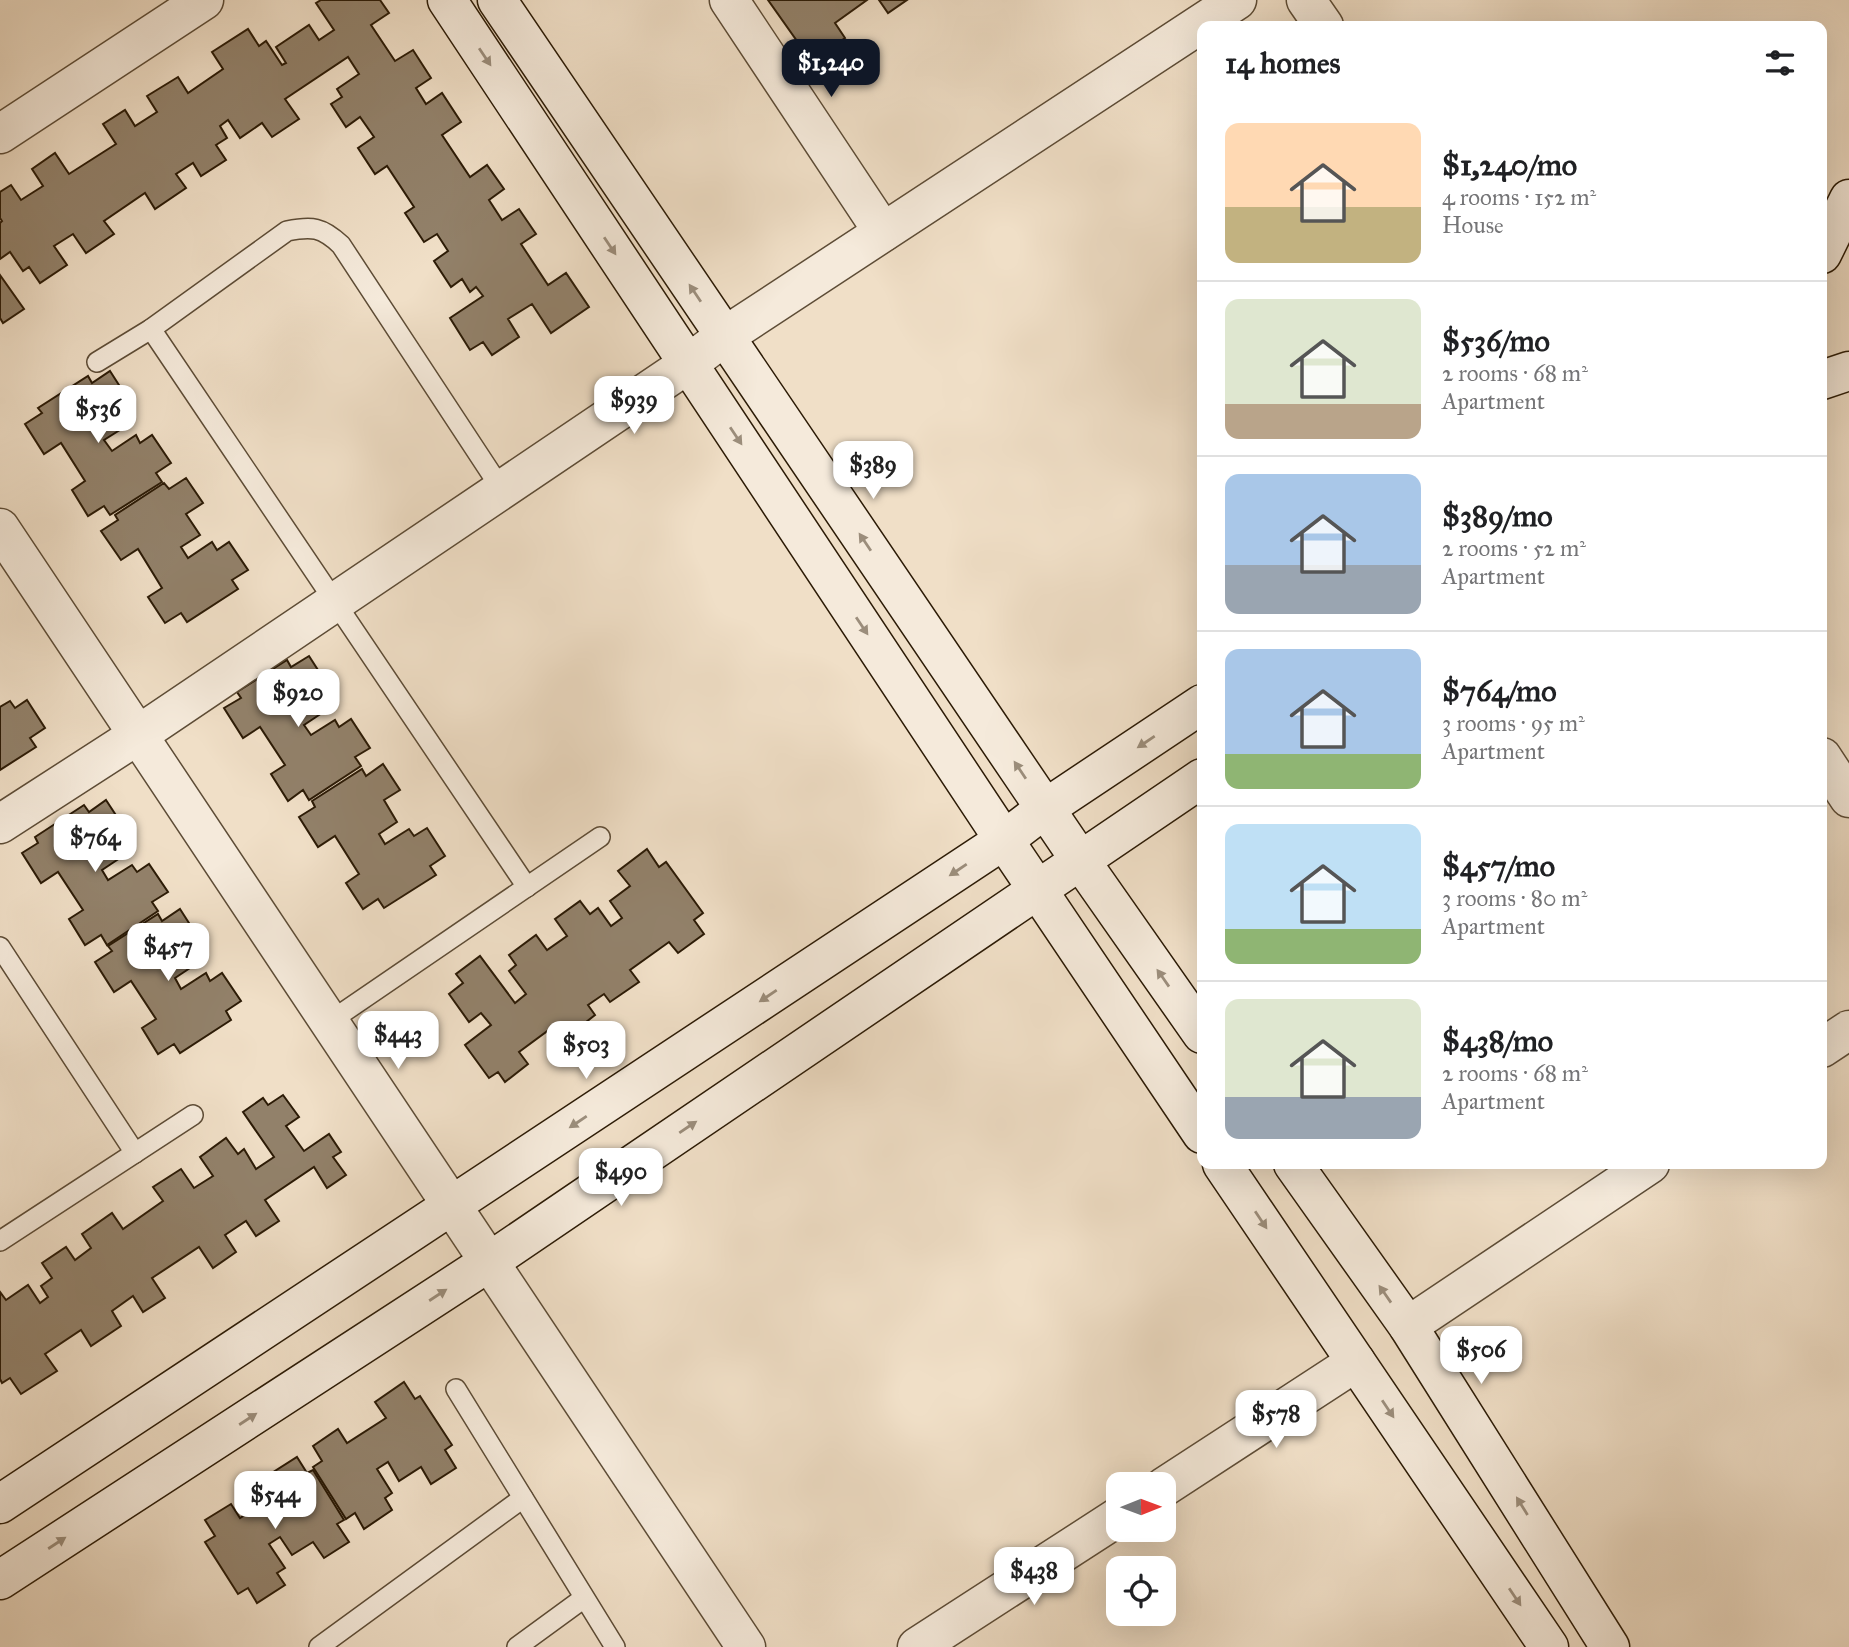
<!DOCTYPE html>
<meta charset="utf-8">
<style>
:root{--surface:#fff;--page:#f6f6f6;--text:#202124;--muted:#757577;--line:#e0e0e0;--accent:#111827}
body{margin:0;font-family:"IM FELL Great Primer",serif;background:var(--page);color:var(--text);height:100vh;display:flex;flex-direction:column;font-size:26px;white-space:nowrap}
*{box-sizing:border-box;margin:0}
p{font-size:23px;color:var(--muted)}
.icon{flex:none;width:38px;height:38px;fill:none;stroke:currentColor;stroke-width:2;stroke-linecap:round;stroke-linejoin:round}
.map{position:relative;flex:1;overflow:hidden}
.panel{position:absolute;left:1197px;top:21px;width:630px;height:1148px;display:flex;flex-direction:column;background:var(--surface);border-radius:14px;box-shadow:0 7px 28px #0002}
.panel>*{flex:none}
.needle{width:46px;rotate:89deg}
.controls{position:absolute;left:1106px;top:1472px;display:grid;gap:14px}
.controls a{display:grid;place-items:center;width:70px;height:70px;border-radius:14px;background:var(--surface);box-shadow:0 7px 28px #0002;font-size:35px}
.price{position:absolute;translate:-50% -60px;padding:0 16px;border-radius:14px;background:#fff;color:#222;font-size:23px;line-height:46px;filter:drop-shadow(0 2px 4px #0008)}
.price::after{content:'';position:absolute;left:50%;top:42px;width:21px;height:16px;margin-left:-10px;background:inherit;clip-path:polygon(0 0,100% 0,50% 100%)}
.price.active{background:var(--accent);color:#fff}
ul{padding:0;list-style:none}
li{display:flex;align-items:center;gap:21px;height:175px;padding:0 28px}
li+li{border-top:2px solid var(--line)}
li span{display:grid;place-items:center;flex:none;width:196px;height:140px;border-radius:14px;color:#555}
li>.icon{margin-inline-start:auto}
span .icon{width:84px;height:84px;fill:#fffc;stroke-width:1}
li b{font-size:30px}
h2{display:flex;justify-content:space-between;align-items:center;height:84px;padding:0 28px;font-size:30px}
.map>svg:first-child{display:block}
</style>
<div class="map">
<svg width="1849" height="1647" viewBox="0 0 1849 1647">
<rect width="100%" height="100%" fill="#f0dfc7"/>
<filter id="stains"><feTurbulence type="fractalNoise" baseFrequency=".00286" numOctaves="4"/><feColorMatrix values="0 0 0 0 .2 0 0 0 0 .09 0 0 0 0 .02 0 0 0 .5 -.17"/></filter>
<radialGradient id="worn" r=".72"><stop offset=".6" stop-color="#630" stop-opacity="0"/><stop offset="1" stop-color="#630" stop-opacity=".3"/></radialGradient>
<g fill="#92816a" stroke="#2c1b06" stroke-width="2">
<polygon points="321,0 380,0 389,13 371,25 395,61 413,50 431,78 416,88 426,104 442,93 461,122 442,135 470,177 487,165 504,189 489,200 502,220 519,209 536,234 521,244 548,285 566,273 589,307 551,333 532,304 508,319 519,337 492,355 483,342 470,350 450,318 483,296 476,287 470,292 462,279 451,287 434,261 448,251 437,234 424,242 405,213 414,207 387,166 375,174 358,148 374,137 360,117 346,127 331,104 342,97 337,89 359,74 348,57 285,99 299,119 272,137 262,123 240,138 228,120 220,126 227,138 216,145 226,160 201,176 193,163 176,174 186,188 155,209 145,193 104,221 114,234 86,253 73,234 54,246 67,265 40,283 29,267 23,271 10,252 0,259 0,223 2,221 0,218 0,192 11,185 21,200 43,186 32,169 55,153 69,174 116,144 103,124 125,110 135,126 157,112 147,96 178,77 188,93 223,69 212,52 248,29 259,46 266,41 282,65 286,63 276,47 309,25 319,40 334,30 316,3"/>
<polygon points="768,0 867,0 835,23 845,38 821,55 811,41 802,48"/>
<polygon points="879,0 907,0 888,13"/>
<polygon points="0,275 24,309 3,323 0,318"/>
<polygon points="110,371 126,396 110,407 123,428 104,440 112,451 136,435 140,443 152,435 171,463 156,473 162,482 110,515 104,506 88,516 72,490 85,481 61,443 44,454 25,424 42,413 38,408 88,376 92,383"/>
<polygon points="186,478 203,503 186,514 200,535 181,547 188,558 212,542 217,550 229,542 248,570 232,580 238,589 187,622 181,613 165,623 148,597 162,588 138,549 121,560 101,531 118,520 115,515 164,483 169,489"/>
<polygon points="309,656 325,681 309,691 322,713 304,725 311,735 335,720 339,727 351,719 370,748 355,757 361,766 309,800 303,790 288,801 271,774 285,765 260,727 243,738 224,708 241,698 237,692 287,660 291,667"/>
<polygon points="27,700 45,728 30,738 36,747 0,770 0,707 10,701 15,708"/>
<polygon points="383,764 400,790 384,800 397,822 379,834 385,844 409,829 414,836 427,828 445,856 430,866 436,875 384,908 378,899 363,909 346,883 359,874 335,836 318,847 299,817 315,807 312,801 362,769 366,776"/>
<polygon points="106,800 123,826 106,836 120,858 102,870 108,880 132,865 137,872 149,864 168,892 152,902 158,911 107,945 101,935 85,945 69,919 83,910 58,872 41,883 22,853 38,843 35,837 84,805 89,812"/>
<polygon points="647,849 659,867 666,862 703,913 694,920 704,934 678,953 669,942 630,970 639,982 610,1002 604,994 588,1005 595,1015 567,1037 557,1024 519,1052 528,1064 505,1082 498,1072 489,1078 465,1045 491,1025 481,1013 469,1022 449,994 463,983 456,974 480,956 515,1003 526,994 509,971 516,965 509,955 536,935 547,950 567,936 555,919 580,901 590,914 598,908 611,926 622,918 610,901 630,886 618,871"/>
<polygon points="180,909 196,934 179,945 193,966 175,978 181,989 206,973 210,981 222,973 241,1001 226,1011 231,1020 180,1053 174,1044 158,1054 142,1028 156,1019 131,981 114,992 95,962 112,951 108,946 158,914 162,921"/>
<polygon points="283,1095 299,1117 286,1126 304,1151 329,1134 341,1152 333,1157 346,1175 327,1188 314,1167 265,1200 279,1221 256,1236 246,1221 225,1235 236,1252 213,1268 199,1247 152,1278 165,1298 143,1312 133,1296 112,1311 121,1326 91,1346 81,1330 45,1354 57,1371 21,1394 10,1378 2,1383 0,1379 0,1292 6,1300 28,1285 40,1303 48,1297 41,1286 52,1278 42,1263 66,1247 75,1260 91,1248 82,1234 112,1213 123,1229 163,1201 153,1187 181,1169 194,1188 213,1176 200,1157 226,1138 238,1154 244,1149 256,1169 274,1157 243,1112 263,1098 268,1105"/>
<polygon points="404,1382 415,1399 420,1396 452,1445 445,1450 456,1468 431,1484 421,1467 399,1481 388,1462 377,1469 392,1493 385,1498 392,1510 364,1529 355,1513 346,1519 313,1467 322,1461 313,1446 338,1429 347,1443 386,1418 375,1402"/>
<polygon points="297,1457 307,1473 313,1470 344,1520 337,1524 349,1542 324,1558 313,1542 292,1555 280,1537 269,1544 285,1568 277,1573 285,1585 257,1603 248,1588 238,1594 205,1542 215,1536 205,1520 231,1504 240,1518 278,1493 267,1476"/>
</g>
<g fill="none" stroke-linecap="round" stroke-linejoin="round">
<g stroke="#5d4c36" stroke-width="22">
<g id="lane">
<polyline points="151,329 527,887"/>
<path d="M97 362 151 329 287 231C312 226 322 227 341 245L502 490"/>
<polyline points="0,947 135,1153"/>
<polyline points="329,1022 600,837"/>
<polyline points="0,1241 193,1115"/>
<polyline points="456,1389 615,1647"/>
<polyline points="319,1647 523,1498"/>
<polyline points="517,1647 584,1598"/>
</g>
</g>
<g stroke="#5d4c36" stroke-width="41">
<g id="street">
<polyline points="729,0 883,232"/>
<polyline points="1306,0 1324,26"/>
<polyline points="0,134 204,0"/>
<polyline points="0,528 746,1647"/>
<polyline points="1822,757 1849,798"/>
<polyline points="0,824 138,735 688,364 725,336 1237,0"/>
<polyline points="1822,1048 1849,1030"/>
<polyline points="1408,1326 1650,1164"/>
<polyline points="1164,1487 1356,1362"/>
<polyline points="917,1647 1118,1517"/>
</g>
</g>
<g stroke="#2c1b06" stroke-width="41">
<g id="secondary">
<polyline points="447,0 1004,840 1202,1134"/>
<polyline points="497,0 1080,860 1202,1034"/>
<polyline points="1822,254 1849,199"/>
<polyline points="1822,380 1849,371"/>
<polyline points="1222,1164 1549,1647"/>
<polyline points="1293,1164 1408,1326 1610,1647"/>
<polyline points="0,1504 1004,840 1046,808 1202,704"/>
<polyline points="0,1580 489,1262 1202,778"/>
</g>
</g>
<use href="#lane" stroke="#f5eadb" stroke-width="19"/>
<use href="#street" stroke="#f5eadb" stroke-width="38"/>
<use href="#secondary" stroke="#f5eadb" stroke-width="38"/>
</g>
<defs><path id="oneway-solid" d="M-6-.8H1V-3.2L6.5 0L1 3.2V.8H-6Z" transform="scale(1.75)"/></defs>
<g fill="#9b8d7b">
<use href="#oneway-solid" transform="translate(485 57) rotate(56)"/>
<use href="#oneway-solid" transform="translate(610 246) rotate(56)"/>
<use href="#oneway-solid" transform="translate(695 293) rotate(-124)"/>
<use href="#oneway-solid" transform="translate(736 436) rotate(56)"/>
<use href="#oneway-solid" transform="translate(865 542) rotate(-124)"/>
<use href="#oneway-solid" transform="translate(862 626) rotate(56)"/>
<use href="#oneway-solid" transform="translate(1146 742) rotate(146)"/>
<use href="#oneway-solid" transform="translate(1020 770) rotate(-124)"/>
<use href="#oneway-solid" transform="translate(958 870) rotate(146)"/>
<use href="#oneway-solid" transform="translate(1163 978) rotate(-125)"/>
<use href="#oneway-solid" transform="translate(768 996) rotate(146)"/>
<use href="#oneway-solid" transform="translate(578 1122) rotate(146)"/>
<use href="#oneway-solid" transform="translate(688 1127) rotate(-34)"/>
<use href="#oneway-solid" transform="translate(1261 1220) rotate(56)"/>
<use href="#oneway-solid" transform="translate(1385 1294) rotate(-125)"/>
<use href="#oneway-solid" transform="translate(438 1295) rotate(-33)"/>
<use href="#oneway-solid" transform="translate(1388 1409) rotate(56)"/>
<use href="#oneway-solid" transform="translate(248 1419) rotate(-33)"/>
<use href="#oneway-solid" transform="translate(1522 1506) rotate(-122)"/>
<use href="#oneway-solid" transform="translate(57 1543) rotate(-33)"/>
<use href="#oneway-solid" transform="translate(1515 1597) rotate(56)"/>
</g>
<rect width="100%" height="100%" filter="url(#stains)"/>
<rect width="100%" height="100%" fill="url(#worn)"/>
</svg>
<div class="controls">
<a><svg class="needle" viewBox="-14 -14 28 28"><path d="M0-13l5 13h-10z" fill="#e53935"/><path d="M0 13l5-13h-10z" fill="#757577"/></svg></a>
<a><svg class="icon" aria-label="locate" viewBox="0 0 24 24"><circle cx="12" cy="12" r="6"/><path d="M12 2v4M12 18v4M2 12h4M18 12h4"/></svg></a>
</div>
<b class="price active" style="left:831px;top:99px">$1,240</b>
<b class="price" style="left:634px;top:436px">$939</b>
<b class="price" style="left:98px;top:445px">$536</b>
<b class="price" style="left:873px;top:501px">$389</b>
<b class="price" style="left:298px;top:729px">$920</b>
<b class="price" style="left:95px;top:874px">$764</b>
<b class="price" style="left:168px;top:983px">$457</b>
<b class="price" style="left:398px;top:1071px">$443</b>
<b class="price" style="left:586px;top:1081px">$503</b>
<b class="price" style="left:621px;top:1208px">$490</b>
<b class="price" style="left:1481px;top:1386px">$506</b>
<b class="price" style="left:1276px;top:1450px">$578</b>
<b class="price" style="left:275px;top:1531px">$544</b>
<b class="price" style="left:1034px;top:1607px">$438</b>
<section class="panel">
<h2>14 homes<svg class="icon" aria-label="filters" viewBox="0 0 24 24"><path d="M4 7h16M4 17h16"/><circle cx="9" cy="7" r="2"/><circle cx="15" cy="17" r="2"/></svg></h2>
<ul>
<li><span style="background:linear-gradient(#ffd9b3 60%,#c2b280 0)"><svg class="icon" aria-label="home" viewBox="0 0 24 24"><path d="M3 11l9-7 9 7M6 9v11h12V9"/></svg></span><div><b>$1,240/mo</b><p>4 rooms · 152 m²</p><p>House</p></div></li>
<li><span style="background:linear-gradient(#dfe7d0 75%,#b9a48a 0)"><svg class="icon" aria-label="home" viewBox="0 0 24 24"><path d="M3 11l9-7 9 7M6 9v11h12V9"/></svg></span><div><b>$536/mo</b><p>2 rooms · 68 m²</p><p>Apartment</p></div></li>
<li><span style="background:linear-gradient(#a9c7e8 65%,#9aa5b1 0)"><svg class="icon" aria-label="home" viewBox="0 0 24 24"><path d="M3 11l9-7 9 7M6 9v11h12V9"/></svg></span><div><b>$389/mo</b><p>2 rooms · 52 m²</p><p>Apartment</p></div></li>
<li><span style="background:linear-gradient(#a9c7e8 75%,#8fb573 0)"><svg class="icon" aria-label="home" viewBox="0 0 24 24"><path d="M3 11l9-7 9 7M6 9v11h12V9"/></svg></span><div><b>$764/mo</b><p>3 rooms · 95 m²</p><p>Apartment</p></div></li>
<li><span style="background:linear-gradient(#bfe0f5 75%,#8fb573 0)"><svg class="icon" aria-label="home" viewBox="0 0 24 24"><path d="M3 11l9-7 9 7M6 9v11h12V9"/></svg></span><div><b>$457/mo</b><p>3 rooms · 80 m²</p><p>Apartment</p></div></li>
<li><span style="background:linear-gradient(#dfe7d0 70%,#9aa5b1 0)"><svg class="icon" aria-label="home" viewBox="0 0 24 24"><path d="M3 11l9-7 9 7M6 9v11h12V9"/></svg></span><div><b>$438/mo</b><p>2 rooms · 68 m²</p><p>Apartment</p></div></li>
</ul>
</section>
</div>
